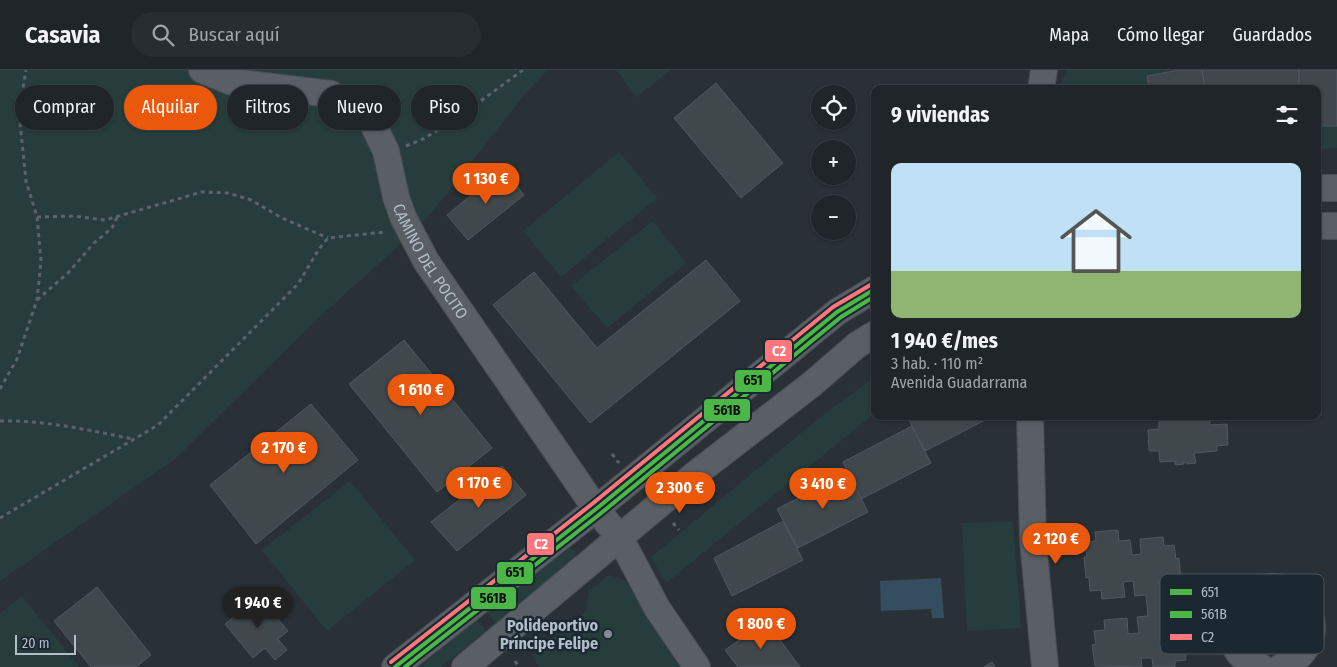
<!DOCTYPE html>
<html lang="es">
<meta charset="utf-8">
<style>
:root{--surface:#1f2528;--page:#272d30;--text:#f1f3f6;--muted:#a1a5a8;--line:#3c4245;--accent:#ea580c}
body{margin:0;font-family:"Fira Sans Condensed",sans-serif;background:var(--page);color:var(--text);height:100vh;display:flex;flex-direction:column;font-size:19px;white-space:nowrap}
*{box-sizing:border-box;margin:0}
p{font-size:16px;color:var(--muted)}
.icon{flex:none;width:28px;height:28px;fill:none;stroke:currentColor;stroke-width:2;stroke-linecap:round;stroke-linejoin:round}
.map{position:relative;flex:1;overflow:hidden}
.sheet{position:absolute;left:871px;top:15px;width:450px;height:335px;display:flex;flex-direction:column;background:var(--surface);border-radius:10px;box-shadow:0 1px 4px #0004,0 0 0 1px var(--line)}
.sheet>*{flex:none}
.guide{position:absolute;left:15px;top:15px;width:475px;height:45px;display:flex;gap:10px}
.fabs{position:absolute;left:811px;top:15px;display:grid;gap:10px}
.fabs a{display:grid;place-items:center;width:45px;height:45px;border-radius:50%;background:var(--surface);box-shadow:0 1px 4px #0004,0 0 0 1px var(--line);font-size:25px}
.scale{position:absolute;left:15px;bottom:12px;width:61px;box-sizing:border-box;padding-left:5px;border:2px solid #b2bec8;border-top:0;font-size:14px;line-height:18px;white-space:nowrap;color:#b2bec8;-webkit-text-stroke:4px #1c2831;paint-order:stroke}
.price{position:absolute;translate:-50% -42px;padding:0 11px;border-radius:18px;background:var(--accent);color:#fff;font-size:16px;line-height:32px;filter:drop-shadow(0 1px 2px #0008)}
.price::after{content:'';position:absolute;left:50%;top:30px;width:15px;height:11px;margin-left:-8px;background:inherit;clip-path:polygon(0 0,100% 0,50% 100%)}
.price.current{background:#222;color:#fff}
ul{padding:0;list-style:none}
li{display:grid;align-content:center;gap:10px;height:265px;padding:0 20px}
li span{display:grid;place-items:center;height:155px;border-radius:10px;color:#555}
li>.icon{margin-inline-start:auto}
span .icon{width:90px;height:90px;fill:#fffc;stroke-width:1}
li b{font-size:21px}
h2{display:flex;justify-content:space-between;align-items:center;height:60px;padding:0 20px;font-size:21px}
.pill{padding:0 18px;border-radius:22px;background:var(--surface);box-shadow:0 1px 4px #0004,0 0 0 1px var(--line);font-size:18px;line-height:45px}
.pill.current{background:var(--accent);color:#fff}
header{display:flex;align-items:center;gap:30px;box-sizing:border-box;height:70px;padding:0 25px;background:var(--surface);border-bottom:1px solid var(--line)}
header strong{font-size:24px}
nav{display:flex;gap:28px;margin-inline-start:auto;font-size:18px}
.search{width:350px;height:45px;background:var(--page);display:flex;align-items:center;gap:12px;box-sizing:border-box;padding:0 18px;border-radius:28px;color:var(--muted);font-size:19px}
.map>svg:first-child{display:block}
</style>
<header>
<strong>Casavia</strong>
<div class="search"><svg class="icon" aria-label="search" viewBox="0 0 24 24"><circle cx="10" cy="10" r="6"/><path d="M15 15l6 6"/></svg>Buscar aquí</div>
<nav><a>Mapa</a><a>Cómo llegar</a><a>Guardados</a></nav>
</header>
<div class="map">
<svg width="1337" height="597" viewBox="0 0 1337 597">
<rect width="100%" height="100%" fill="#293136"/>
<g fill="#263d3c">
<polygon points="0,0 548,0 525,24 430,145 395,179 322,245 175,389 0,511"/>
<polygon points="616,0 671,0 637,27"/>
<polygon points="1066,0 1337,0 1337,78 1318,79 1318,19 1059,19"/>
<polygon points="619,82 657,128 561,207 523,161"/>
<polygon points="653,151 686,193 607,258 571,216"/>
<polygon points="875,307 875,343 666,513 651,487 824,344"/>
<polygon points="350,411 415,490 327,561 262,480"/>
<polygon points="1013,451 1021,558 967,561 962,453"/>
<polygon points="570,478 576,481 575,489 495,553 487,542"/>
<polygon points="609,505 625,510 679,597 539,597 532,586 586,542 589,521"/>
<polygon points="22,526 79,597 0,597 0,543"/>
<polygon points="477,550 486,561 441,597 419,597"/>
</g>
<polygon fill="#354e5f" points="941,508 944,548 932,548 931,539 881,541 880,511"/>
<g fill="#41484c" stroke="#51585e">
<polygon points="1179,0 1202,0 1205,19 1149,19 1147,6"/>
<polygon points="1202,0 1299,0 1299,19 1205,19"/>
<polygon points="1299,0 1337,0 1337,56 1318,56 1318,19 1299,19"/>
<polygon points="716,13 783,93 741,128 674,48"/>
<polygon points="503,99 524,125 468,170 447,145"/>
<polygon points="706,190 740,231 590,353 493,235 534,202 597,278"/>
<polygon points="404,270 492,378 437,422 349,314"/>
<polygon points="311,334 358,390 256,474 210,415"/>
<polygon points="907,346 993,346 925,381"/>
<polygon points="1209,346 1210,355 1227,354 1228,375 1217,376 1217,381 1194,383 1196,393 1187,394 1187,392 1184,392 1184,394 1175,395 1175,391 1160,392 1159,381 1149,381 1148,360 1159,359 1159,350 1165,349 1164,347"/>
<polygon points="912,356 931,393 861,429 843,392"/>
<polygon points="502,396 526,425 457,481 431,452"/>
<polygon points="848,403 868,442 798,478 777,439"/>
<polygon points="783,451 803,490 732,526 714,488"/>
<polygon points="1118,460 1119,471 1130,470 1132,485 1141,484 1140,469 1163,467 1164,476 1174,475 1176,489 1179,488 1181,510 1179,510 1180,523 1169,524 1171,543 1182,541 1183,555 1186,555 1188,577 1185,576 1186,590 1175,591 1175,597 1153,597 1152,588 1141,588 1142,597 1095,596 1092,575 1096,574 1094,561 1105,560 1104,550 1127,548 1128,564 1139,563 1137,547 1148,546 1146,525 1135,526 1133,511 1123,512 1125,527 1102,529 1101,520 1090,521 1089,507 1086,508 1084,487 1087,487 1085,472 1096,471 1095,462"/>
<polygon points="97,517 151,585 136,597 91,597 54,551"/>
<polygon points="259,526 288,561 278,569 287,580 275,590 265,578 253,588 225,554"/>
<polygon points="766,551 800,597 738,597 725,580"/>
<polygon points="992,592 995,597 984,597"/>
</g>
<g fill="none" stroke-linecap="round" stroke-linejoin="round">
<g stroke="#474d51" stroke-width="28">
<g id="minor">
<path id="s1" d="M202 0 232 12 331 24 369 46 386 81 396 127 403 147 426 191 596 439 620 468 657 538 697 597"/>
<polyline points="1041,19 1044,0"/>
<polyline points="1318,118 1337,118"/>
<polyline points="1318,156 1337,156"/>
<polyline points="1030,346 1033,471 1045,597"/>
<polyline points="395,597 596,439 837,242 875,219"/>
<polyline points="465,597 698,402 812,314 857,275 875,264"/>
<path d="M1261 597C1251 595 1242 588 1237 580 1207 535 1277 491 1305 535 1321 561 1307 587 1281 597"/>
</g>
</g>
<g stroke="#5c6368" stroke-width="3" stroke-dasharray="4 4" stroke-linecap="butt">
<polyline points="406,76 423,69 456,49 523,0"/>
<polyline points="37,147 74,146 105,150 202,122 228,123 251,130 282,148 328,168"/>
<polyline points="37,230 68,203 94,173 112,158 117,147"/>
<polyline points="0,319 17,289 37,230 41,191 37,147 26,111 19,43 26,0"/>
<path d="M0 351C45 350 88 360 133 369"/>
<polyline points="612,384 619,393"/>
<polyline points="0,448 158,355 298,214 319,179 328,168 385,162"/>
<polyline points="673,453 679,460"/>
<polyline points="515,591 519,597"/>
</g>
<use href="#minor" stroke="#595f64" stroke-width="26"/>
<g stroke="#1c2831" stroke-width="8">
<polyline id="bus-1" points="395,597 596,439 837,242 875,219"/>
</g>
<g stroke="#1c2831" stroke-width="8">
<polyline id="bus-2" points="405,597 600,444 841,247 875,226"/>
</g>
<g stroke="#1c2831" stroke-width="8">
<polyline id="bus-3" points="391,592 592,434 833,237 872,214"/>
</g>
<use href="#bus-1" stroke="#4ab747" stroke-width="4"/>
<use href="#bus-2" stroke="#4ab747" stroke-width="4"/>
<use href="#bus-3" stroke="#fd767b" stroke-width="4"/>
</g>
<circle fill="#828d95" stroke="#1c2831" stroke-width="2" cx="608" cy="564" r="5"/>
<g text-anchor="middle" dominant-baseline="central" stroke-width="5" stroke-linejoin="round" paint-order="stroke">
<g font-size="16" fill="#b2bec8" stroke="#1c2831">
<text stroke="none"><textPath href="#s1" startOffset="335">CAMINO DEL POCITO</textPath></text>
</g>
<g font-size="16" font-weight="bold" fill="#b2bec8" stroke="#1c2831" text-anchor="end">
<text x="598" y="555">Polideportivo<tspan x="598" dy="18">Príncipe Felipe</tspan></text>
</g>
</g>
<rect x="1160" y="504" width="164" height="80" rx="8" fill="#1c2831" stroke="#49555e" stroke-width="1"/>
<rect x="1170" y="519" width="22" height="6" fill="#4ab747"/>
<rect x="1170" y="541" width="22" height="7" fill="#4ab747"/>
<rect x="1170" y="564" width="22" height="6" fill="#fd767b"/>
<g font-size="14" fill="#b2bec8">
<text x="1201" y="527">651</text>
<text x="1201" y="549">561B</text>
<text x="1201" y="572">C2</text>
</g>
<g stroke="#1c2831" stroke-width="2">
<rect x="764" y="269" width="29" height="24" rx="5" fill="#fd767b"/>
<rect x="734" y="299" width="38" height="24" rx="5" fill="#4ab747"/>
<rect x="703" y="328" width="48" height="24" rx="5" fill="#4ab747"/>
<rect x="526" y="462" width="29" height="24" rx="5" fill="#fd767b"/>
<rect x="496" y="491" width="38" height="24" rx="5" fill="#4ab747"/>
<rect x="470" y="516" width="47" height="24" rx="5" fill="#4ab747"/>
</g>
<g font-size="14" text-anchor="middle" font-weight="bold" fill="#fff">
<text x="779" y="286">C2</text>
<text x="541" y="479">C2</text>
</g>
<g font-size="14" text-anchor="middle" font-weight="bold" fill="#111">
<text x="753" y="315">651</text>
<text x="727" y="345">561B</text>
<text x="515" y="507">651</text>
<text x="493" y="533">561B</text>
</g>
</svg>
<div class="fabs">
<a><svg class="icon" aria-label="locate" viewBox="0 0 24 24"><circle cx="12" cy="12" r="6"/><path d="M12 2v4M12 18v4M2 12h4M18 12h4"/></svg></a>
<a>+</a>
<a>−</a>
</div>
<div class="scale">20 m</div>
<b class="price" style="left:486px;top:135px">1 130 €</b>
<b class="price" style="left:421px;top:346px">1 610 €</b>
<b class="price" style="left:284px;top:404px">2 170 €</b>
<b class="price" style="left:479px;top:439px">1 170 €</b>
<b class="price" style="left:823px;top:440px">3 410 €</b>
<b class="price" style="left:680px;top:444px">2 300 €</b>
<b class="price" style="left:1056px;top:495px">2 120 €</b>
<b class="price current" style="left:258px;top:559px">1 940 €</b>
<b class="price" style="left:761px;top:580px">1 800 €</b>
<div class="guide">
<a class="pill">Comprar</a>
<a class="pill current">Alquilar</a>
<a class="pill">Filtros</a>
<a class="pill">Nuevo</a>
<a class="pill">Piso</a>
</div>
<section class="sheet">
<h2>9 viviendas<svg class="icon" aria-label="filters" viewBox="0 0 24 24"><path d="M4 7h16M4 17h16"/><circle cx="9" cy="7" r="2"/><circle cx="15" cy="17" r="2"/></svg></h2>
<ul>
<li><span style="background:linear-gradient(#bfe0f5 70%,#8fb573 0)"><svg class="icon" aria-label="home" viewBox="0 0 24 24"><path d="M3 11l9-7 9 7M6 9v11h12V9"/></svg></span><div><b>1 940 €/mes</b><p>3 hab. · 110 m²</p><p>Avenida Guadarrama</p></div></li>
</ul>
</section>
</div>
